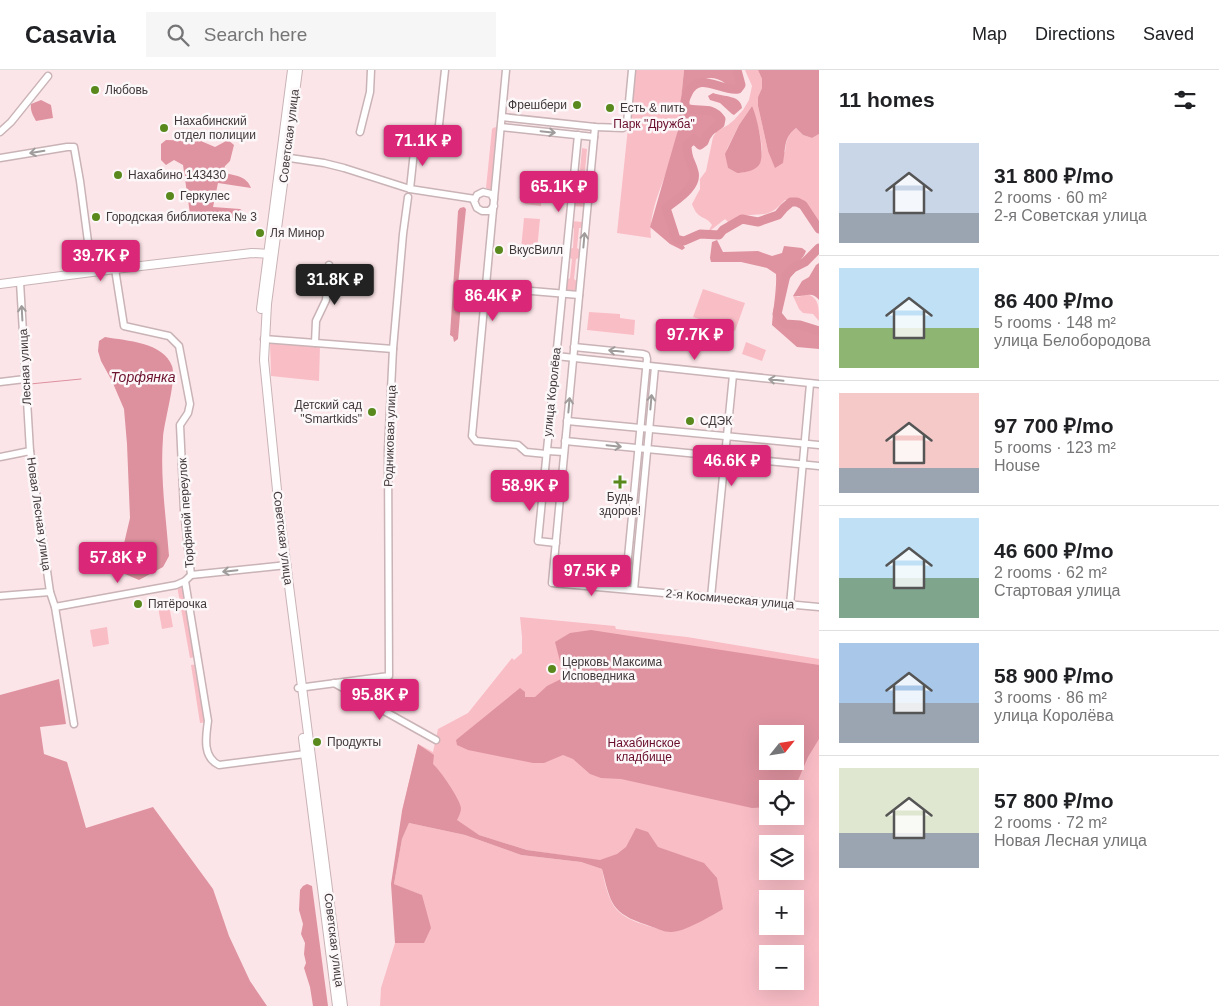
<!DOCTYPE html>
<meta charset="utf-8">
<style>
:root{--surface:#fff;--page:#f6f6f6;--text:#202124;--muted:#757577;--line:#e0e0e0;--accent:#db2777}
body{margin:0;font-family:Arial,sans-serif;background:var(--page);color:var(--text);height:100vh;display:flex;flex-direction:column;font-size:19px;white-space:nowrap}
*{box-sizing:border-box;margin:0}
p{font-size:16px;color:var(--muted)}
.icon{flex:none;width:28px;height:28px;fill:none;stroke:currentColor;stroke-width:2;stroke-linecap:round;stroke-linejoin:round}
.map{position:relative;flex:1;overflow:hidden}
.panel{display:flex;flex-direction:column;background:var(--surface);width:400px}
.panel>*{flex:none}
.needle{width:32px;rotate:60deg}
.fabs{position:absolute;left:759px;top:655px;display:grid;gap:10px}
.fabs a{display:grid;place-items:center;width:45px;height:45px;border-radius:0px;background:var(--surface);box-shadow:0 5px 20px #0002;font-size:25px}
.price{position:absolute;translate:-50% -42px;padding:0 11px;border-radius:5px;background:var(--accent);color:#fff;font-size:16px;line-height:32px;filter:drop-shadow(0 1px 2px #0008)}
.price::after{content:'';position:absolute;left:50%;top:30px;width:15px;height:11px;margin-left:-8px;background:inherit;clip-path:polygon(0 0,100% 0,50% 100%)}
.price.on{background:#222;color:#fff}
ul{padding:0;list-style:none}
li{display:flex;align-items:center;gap:15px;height:125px;padding:0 20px}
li+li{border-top:1px solid var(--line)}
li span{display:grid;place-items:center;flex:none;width:140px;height:100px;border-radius:0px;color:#555}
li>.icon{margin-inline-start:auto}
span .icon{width:60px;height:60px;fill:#fffc;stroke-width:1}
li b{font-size:21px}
h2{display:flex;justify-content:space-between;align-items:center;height:60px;padding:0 20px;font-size:21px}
header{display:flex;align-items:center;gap:30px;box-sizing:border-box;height:70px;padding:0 25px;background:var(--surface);border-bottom:1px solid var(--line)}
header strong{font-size:24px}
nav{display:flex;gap:28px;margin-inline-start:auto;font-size:18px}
.search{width:350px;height:45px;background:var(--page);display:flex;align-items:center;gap:12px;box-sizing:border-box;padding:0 18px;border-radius:0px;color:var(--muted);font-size:19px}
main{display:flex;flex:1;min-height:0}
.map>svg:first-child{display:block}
</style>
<header>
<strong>Casavia</strong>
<div class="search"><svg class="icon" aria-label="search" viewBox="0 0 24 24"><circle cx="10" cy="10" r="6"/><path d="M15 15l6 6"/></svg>Search here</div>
<nav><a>Map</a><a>Directions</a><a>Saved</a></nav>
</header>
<main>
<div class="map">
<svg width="819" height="936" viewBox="0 0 819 936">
<rect width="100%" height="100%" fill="#fce5e8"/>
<g fill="#f9bdc6" fill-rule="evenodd">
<path d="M634 0H684C681 26 681 52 674 78 667 107 648 138 651 168L617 163Z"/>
<path d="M745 0H758L762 9V18L758 27V36L768 81 785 82C786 71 787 65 796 58L803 65 812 68 819 64V152L802 131 785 130C766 151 762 141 740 147 735 148 733 151 729 153L725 149 711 160H709L712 155C706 145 698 151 692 134L700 119V109L706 101 713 67 717 61 728 55 734 50 743 40 749 30 752 16ZM752 36C758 61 777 100 737 103L728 98 727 79 739 55Z"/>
<polygon points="495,57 498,59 492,121 486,118 492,59"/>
<polygon points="582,78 587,79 585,101 587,101 587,109 584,109 581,131 584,131 584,137 574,136 574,130 578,130 580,109 577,109 577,101 580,100"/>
<polygon points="528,103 544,104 541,136 525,134"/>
<polygon points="524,148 540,149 537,180 521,179"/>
<polygon points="572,151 582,152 582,158 579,158 577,178 580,180 579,188 576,189 574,209 578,212 577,220 574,222 567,221 565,218 567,210 570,208 572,189 568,187 569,179 573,178 574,158 571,158"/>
<polygon points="703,219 745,233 735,261 693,247"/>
<path d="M807 224C819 228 819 237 819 251L813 244 803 243 799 239 793 226 798 227Z"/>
<polygon points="589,242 620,244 620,248 635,250 634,265 587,260"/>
<polygon points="270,272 320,276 319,311 271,306"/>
<polygon points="746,272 766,280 762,291 742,284"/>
<polygon points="184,515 196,587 190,588 177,516"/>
<polygon points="169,535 173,557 162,559 158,537"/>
<path d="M520 547 615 556 616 559 687 567 819 589V936H380L381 918 395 873H424L425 842 421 825 394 814 402 769 409 753 465 765 521 785 581 792 602 799C604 811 607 823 612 833 622 852 651 856 670 862L716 808 527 780 402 741 418 674 433 682 438 659 468 643 512 588 514 590 522 583V567ZM768 664H795V691H768ZM768 719H795V746H768ZM768 774H795V801H768ZM768 829H795V856H768ZM768 884H795V911H768Z"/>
<polygon points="107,557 109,574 93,577 90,560"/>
<polygon points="198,594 207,652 200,653 191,595"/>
</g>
<g fill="#df93a0" fill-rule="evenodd">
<path d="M684 0H734L739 13 736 18C728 17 724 11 717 9 704 5 695 15 687 22L685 40 690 43C701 43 709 39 719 48L718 53 705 61 704 67 701 72 692 69 687 71C683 83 689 90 691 102 693 114 675 131 666 137V147L685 178 682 180 670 174 650 157 678 60Z"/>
<path d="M758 0H819V64L812 68 803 65 796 58C783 68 786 78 783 93L775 98 768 81 758 36V27L762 18V9Z"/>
<path d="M713 23C724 27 741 25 742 38L734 45 732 44 720 33 710 30 708 26Z"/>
<path d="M41 30 51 35 53 48 36 51C33 46 30 40 31 34Z"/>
<path d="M752 36C757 46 766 86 759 95 755 101 743 103 737 103L728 98 725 84 739 55Z"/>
<path d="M166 70 201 71 215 77 228 70 234 75 230 91 225 96 223 103C234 105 247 106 251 118L218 113 213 137 240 139 243 141V148L192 147 190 144 183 95 174 90 166 95 161 90V74Z"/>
<polygon points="464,137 466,139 458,215 462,220 458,269 454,272 453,267 450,265 458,141 460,138"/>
<path d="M717 170 723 182 758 181 772 186 782 183 784 176 802 178 806 181C803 189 798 193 790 196L794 203C783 215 775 235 781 250 787 253 796 258 802 258 809 257 812 257 819 259V279L797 277 772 255C773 240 777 218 776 204L767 198 741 192H711L710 188 712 172Z"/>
<path d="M819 193V230C811 220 803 228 793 226L802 211 809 207 816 195Z"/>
<path d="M591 560 819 595V669L808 687 796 715 793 719H768L767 737 752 738 621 709 601 708 590 704 573 689 563 685 544 693H533L468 680 457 675 456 670 520 618 525 622V627H535L547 616 563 608V603L555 572 570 563ZM768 664H795V691H768Z"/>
<polygon points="59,609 66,654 40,657 44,684 67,692 86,758 153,737 213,819 229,866 250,911 267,936 0,936 0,625"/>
<path d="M418 674 434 685 433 694C440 700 460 729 461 738 461 742 459 746 457 750L479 765 527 780 600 790 617 784 626 777 636 758 648 762 658 777 704 793 717 808 723 839C711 846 683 863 670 862 663 862 654 857 647 855 611 843 611 834 602 799L581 792 521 785 465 765 409 753 402 769 394 814 422 825 431 858 424 873H395L391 814 402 741Z"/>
<polygon points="307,814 312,816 328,936 313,936 310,917 304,898 306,893 304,884 305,873 301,864 303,854 299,840 300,820 303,816"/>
</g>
<path fill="#dd909e" d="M105 267C127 271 163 272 172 296 177 309 164 351 163 368 160 407 166 447 169 486L163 497 139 510 125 504 122 482 130 448 127 374 124 339 112 311 101 291 98 281 99 271Z"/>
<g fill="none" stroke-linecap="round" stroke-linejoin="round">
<polyline stroke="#dd909e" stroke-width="1" points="30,314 81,309"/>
<g stroke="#dd909e" stroke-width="9">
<path d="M737 0 741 15 738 19C721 22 699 0 688 23 685 29 684 32 686 38 699 43 711 35 721 49L720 54C712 60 707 62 704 72L700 75 694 69 687 75C687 90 691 90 694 102 698 117 676 130 666 138L676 169 684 171 700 164 719 165 723 160 742 149 758 152 778 145 784 138 791 132H797L803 135 819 159"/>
<polyline points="819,178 805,192 793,198 786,205 777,244 785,254 800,255 819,261"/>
</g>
<g stroke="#c9b3b6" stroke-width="9">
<g id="minor">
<polyline points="506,0 472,366 476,371 518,375 526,382 546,384"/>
<polyline points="502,47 595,57 623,58 627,53 632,0"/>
<polyline points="501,57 594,67"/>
<polyline points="595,57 552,513 819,537"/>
<polyline points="0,62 11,52 48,6"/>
<polyline points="360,62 370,22 371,0"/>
<polyline points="438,64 445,0"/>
<polyline points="283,87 324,93 344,98 410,119 475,129"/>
<polyline points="0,88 67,77 74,77 80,111 92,202"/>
<polyline points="410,119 415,72"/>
<polyline points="494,136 489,141 482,141 477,138 474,131 477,125 483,122 491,124 494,129"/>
<path d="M115 199 124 256 169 266 179 276 190 334 188 343 180 355 184 440 191 505 185 511 208 651C206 666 202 687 219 695L305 684"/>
<polyline points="20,212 30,381 50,522 55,537 74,654"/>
<polyline points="486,217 579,225"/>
<polyline points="264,269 393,279"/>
<polyline points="315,273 316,251 326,230 329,195"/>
<polyline points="574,277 643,284 646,285 647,289 625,519"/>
<polyline points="556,286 819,314"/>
<polyline points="0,312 25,309"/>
<polyline points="567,351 819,375"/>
<polyline points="565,371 819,396"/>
<polyline points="547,381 564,382"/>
<polyline points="0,387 30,381"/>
<polyline points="556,473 538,471 578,65"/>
<polyline points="191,505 287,495"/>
<polyline points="634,520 655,297"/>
<polyline points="0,526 50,522"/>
<polyline points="711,527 733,305"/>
<polyline points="790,535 810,314"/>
<polyline points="55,537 176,515 185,511"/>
<polyline points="334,613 436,670"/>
<polyline points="298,618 389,606 388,380 393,279 403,164 408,127"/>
</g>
</g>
<g stroke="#c9b3b6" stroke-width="10">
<g id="major">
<polyline points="298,0 267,234 264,290 278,430 343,936"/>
<polyline points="0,214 115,199 252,183 271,184"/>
<polyline points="261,239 292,0"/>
<polyline points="303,668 337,936"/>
</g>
</g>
<use href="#minor" stroke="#fff" stroke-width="6"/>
<use href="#major" stroke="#fff" stroke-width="8"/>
</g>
<defs><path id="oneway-shaft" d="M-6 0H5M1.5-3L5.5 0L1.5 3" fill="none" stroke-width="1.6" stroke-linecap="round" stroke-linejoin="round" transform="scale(1.25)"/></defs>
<g stroke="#a09c9c">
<use href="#oneway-shaft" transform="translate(548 62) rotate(6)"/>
<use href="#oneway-shaft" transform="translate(37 82) rotate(171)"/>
<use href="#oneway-shaft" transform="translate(584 170) rotate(-85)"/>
<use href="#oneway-shaft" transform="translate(22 243) rotate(-93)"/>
<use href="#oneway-shaft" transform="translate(616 281) rotate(-174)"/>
<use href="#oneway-shaft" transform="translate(776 310) rotate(-174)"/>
<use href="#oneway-shaft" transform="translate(651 332) rotate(-85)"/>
<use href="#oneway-shaft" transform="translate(569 335) rotate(-85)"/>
<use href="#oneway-shaft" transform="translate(614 376) rotate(6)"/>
<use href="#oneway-shaft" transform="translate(230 501) rotate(174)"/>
</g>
<g fill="#59891d" stroke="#fcf7f8" stroke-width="2">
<circle cx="95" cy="20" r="5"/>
<circle cx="577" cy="35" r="5"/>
<circle cx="610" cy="38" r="5"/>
<circle cx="164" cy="58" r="5"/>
<circle cx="118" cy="105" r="5"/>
<circle cx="170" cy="126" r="5"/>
<circle cx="96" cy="147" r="5"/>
<circle cx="260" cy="163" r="5"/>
<circle cx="499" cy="180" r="5"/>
<circle cx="372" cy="342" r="5"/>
<circle cx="690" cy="351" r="5"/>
<path d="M617.5 404.5h5v5h5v5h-5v5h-5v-5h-5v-5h5z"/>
<circle cx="138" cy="534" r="5"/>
<circle cx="552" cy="599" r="5"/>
<circle cx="317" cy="672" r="5"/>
</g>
<g text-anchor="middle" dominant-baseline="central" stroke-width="5" stroke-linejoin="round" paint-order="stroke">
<g font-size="12" fill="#41383a" stroke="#fcf7f8" text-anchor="start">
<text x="105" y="20">Любовь</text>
<text x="567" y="35" text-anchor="end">Фрешбери</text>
<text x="620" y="38">Есть &amp; пить</text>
<text x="174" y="51">Нахабинский<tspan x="174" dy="14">отдел полиции</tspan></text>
<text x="128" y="105">Нахабино 143430</text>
<text x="180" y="126">Геркулес</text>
<text x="106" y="147">Городская библиотека № 3</text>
<text x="270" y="163">Ля Минор</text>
<text x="509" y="180">ВкусВилл</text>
<text x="362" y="335" text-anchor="end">Детский сад<tspan x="362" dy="14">"Smartkids"</tspan></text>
<text x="700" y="351">СДЭК</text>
<text x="620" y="427" text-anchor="middle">Будь<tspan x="620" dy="14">здоров!</tspan></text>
<text x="148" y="534">Пятёрочка</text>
<text x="562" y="592">Церковь Максима<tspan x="562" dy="14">Исповедника</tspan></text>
<text x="327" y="672">Продукты</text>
</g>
<g font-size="12" fill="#680d2c" stroke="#fcf7f8">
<text x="654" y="54">Парк "Дружба"</text>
<text x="644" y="673">Нахабинское<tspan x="644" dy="14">кладбище</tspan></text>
</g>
<g font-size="12" fill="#41383a" stroke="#fcf7f8">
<text transform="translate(289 66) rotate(-83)">Советская улица</text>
<text transform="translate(25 297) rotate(-93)">Лесная улица</text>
<text transform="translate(552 322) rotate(-84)">улица Королёва</text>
<text transform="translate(390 366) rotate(-88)">Родниковая улица</text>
<text transform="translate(186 443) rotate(-94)">Торфяной переулок</text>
<text transform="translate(39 444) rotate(82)">Новая Лесная улица</text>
<text transform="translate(283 468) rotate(83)">Советская улица</text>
<text transform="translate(730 529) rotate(5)">2-я Космическая улица</text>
<text transform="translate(334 870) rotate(83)">Советская улица</text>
</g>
<g font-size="14" font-style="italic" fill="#6d132f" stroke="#fcf7f8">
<text x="143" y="307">Торфянка</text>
</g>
</g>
</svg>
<div class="fabs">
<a><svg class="needle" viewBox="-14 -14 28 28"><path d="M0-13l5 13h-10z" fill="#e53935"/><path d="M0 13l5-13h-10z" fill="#757577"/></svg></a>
<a><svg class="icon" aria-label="locate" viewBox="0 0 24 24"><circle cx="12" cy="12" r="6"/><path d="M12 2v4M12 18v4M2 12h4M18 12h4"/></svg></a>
<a><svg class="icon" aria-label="layers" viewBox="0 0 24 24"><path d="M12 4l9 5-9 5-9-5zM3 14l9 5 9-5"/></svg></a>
<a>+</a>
<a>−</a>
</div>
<b class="price" style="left:423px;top:97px">71.1K ₽</b>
<b class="price" style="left:559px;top:143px">65.1K ₽</b>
<b class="price" style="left:101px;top:212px">39.7K ₽</b>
<b class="price on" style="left:335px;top:236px">31.8K ₽</b>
<b class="price" style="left:493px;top:252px">86.4K ₽</b>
<b class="price" style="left:695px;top:291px">97.7K ₽</b>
<b class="price" style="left:732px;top:417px">46.6K ₽</b>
<b class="price" style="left:530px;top:442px">58.9K ₽</b>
<b class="price" style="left:118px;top:514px">57.8K ₽</b>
<b class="price" style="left:592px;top:527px">97.5K ₽</b>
<b class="price" style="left:380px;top:651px">95.8K ₽</b>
</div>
<section class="panel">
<h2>11 homes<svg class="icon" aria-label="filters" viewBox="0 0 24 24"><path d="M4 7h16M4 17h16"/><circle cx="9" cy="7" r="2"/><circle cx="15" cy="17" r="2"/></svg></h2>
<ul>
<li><span style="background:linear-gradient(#c9d6e8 70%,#9aa5b1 0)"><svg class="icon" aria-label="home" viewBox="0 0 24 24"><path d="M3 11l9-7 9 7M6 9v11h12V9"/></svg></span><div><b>31 800 ₽/mo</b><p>2 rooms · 60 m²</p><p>2-я Советская улица</p></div></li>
<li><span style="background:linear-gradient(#bfe0f5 60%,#8fb573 0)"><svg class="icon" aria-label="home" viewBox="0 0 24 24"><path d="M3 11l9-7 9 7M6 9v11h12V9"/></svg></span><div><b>86 400 ₽/mo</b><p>5 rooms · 148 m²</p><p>улица Белобородова</p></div></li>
<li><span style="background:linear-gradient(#f6c9c9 75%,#9aa5b1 0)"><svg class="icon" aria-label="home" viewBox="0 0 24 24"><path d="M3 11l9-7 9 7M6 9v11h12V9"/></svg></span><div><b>97 700 ₽/mo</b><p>5 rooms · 123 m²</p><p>House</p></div></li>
<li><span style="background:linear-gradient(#bfe0f5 60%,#7fa58c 0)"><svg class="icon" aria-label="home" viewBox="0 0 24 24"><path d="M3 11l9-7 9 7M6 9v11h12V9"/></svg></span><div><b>46 600 ₽/mo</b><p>2 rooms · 62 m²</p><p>Стартовая улица</p></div></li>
<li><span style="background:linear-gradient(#a9c7e8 60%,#9aa5b1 0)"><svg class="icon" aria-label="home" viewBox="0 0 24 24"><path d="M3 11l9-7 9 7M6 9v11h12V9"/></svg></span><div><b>58 900 ₽/mo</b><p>3 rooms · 86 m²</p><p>улица Королёва</p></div></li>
<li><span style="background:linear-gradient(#dfe7d0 65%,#9aa5b1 0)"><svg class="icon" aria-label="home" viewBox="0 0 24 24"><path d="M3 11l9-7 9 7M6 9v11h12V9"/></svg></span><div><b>57 800 ₽/mo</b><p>2 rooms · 72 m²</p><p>Новая Лесная улица</p></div></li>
</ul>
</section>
</main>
